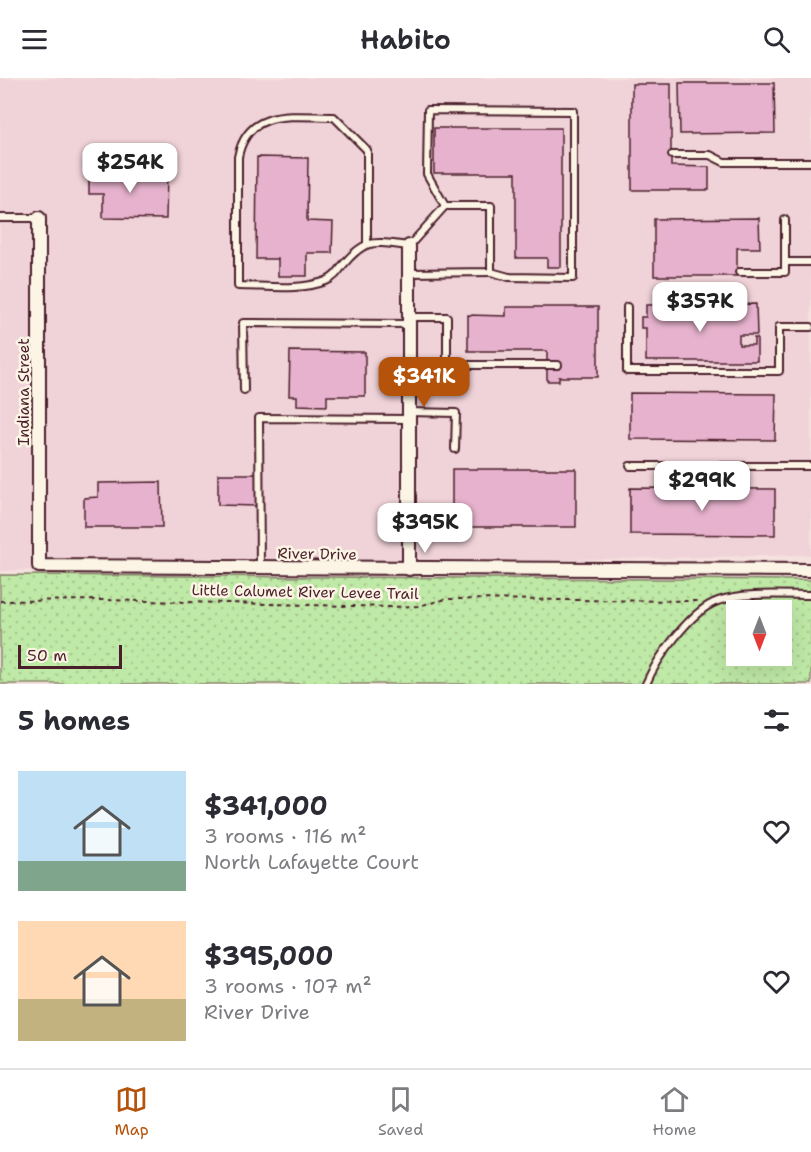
<!DOCTYPE html>
<meta charset="utf-8">
<style>
:root{--surface:#fff;--page:#f2f2f3;--text:#2b2b33;--muted:#7c7c81;--line:#e1e1e2;--accent:#b45309}
body{margin:0;font-family:"Shantell Sans",sans-serif;background:var(--page);color:var(--text);height:100vh;display:flex;flex-direction:column;font-size:22px;white-space:nowrap}
*{box-sizing:border-box;margin:0}
p{font-size:20px;color:var(--muted)}
.icon{flex:none;width:33px;height:33px;fill:none;stroke:currentColor;stroke-width:2;stroke-linecap:round;stroke-linejoin:round}
.map{position:relative;height:606px;overflow:hidden}
.drawer{display:flex;flex-direction:column;background:var(--surface);flex:1}
.drawer>*{flex:none}
.needle{width:39px;rotate:180deg}
.controls{position:absolute;left:726px;top:522px;display:grid;gap:12px}
.controls a{display:grid;place-items:center;width:66px;height:66px;border-radius:0px;background:var(--surface);box-shadow:0 6px 24px #0002;font-size:30px}
.scale{position:absolute;left:18px;bottom:15px;width:104px;box-sizing:border-box;padding-left:6px;border:3px solid #4a1f2b;border-top:0;font-size:16px;line-height:21px;white-space:nowrap;color:#4a1f2b;-webkit-text-stroke:4px #fcf5e5;paint-order:stroke}
.price{position:absolute;translate:-50% -51px;padding:0 14px;border-radius:12px;background:#fff;color:#222;font-size:20px;line-height:39px;filter:drop-shadow(0 2px 3px #0008)}
.price::after{content:'';position:absolute;left:50%;top:36px;width:18px;height:14px;margin-left:-9px;background:inherit;clip-path:polygon(0 0,100% 0,50% 100%)}
.price.current{background:var(--accent);color:#fff}
ul{padding:0;list-style:none}
li{display:flex;align-items:center;gap:18px;height:150px;padding:0 18px}
li span{display:grid;place-items:center;flex:none;width:168px;height:120px;border-radius:0px;color:#555}
li>.icon{margin-inline-start:auto}
span .icon{width:72px;height:72px;fill:#fffc;stroke-width:1}
li b{font-size:26px}
h2{display:flex;justify-content:space-between;align-items:center;height:72px;padding:0 18px;font-size:26px}
header{display:flex;justify-content:space-between;align-items:center;height:78px;padding:0 18px;background:var(--surface);font-size:27px;font-weight:600}
.tab-bar{display:flex;justify-content:space-around;align-items:center;height:84px;border-top:2px solid var(--line);background:var(--surface);font-size:16px;color:var(--muted)}
.tab-bar a{display:grid;justify-items:center;gap:3px}
.tab-bar .current{color:var(--accent)}
.map>svg:first-child{display:block}
</style>
<header><svg class="icon" aria-label="menu" viewBox="0 0 24 24"><path d="M4 6h16M4 12h16M4 18h16"/></svg>Habito<svg class="icon" aria-label="search" viewBox="0 0 24 24"><circle cx="10" cy="10" r="6"/><path d="M15 15l6 6"/></svg></header>
<div class="map">
<svg width="811" height="606" viewBox="0 0 811 606">
<defs>
<pattern id="grass-dots" width="8" height="8" patternUnits="userSpaceOnUse" patternTransform="scale(1.5)"><rect width="8" height="8" fill="#bfe9a6"/><path d="M2 2h.1M6 6h.1" fill="none" stroke="#a6c78f" stroke-width="1.8" stroke-linecap="round"/></pattern>
</defs>
<rect width="100%" height="100%" fill="#f5e1de"/>
<filter id="ink" filterUnits="userSpaceOnUse"><feTurbulence type="fractalNoise" baseFrequency=".0167" numOctaves="2"/><feDisplacementMap in="SourceGraphic" scale="12" xChannelSelector="R" yChannelSelector="G"/><feConvolveMatrix kernelMatrix="1 2 1 2 8 2 1 2 1" color-interpolation-filters="sRGB"/></filter>
<g filter="url(#ink)">
<polygon fill="#f0d3d9" points="0,0 811,0 811,477 0,493"/>
<path fill="url(#grass-dots)" stroke="#848468" stroke-width="1.5" fill-rule="evenodd" d="M0 497 811 502V606H0ZM736 532H782V578H736Z"/>
<g fill="#e6b2cd" stroke="#4a1f2b" stroke-width="1.5">
<polygon points="679,5 774,5 775,55 680,56"/>
<polygon points="632,6 671,6 671,88 709,89 709,112 632,112"/>
<polygon points="434,50 561,50 561,189 547,189 547,180 516,180 516,95 434,95"/>
<polygon points="257,79 308,80 307,143 333,144 332,175 307,175 307,198 278,198 278,181 256,181"/>
<polygon points="89,89 104,89 104,96 167,96 166,141 103,140 103,116 89,116"/>
<polygon points="759,140 760,170 737,170 737,198 654,198 654,141"/>
<polygon points="756,226 757,257 739,257 739,267 754,267 754,260 757,260 757,283 646,283 646,250 641,250 641,239 646,239 646,227"/>
<polygon points="506,229 598,229 598,299 559,299 559,303 547,303 547,273 468,273 468,237 506,238"/>
<polygon points="290,273 365,274 365,318 327,318 327,328 297,327 297,318 289,318"/>
<polygon points="630,315 776,316 775,362 630,361"/>
<rect x="452" y="391" width="124" height="58"/>
<polygon points="218,396 256,396 256,428 218,427"/>
<polygon points="161,404 162,449 84,449 84,420 98,419 98,405"/>
<polygon points="630,410 775,411 775,457 630,456"/>
</g>
<g fill="none" stroke-linecap="round" stroke-linejoin="round">
<g stroke="#4a1f2b" stroke-width="10">
<g id="service">
<polyline points="672,77 710,77 724,84 811,84"/>
<polyline points="445,128 427,96 428,32 573,33 573,200 509,199 491,194"/>
<polyline points="0,140 39,140"/>
<path d="M367 165V72L334 39C294 39 248 29 238 79V208C266 208 300 213 326 203 334 200 338 194 343 187 366 159 375 164 409 168L445 128H491V194L409 195"/>
<polyline points="785,184 811,184"/>
<polyline points="739,194 785,194 785,142"/>
<polyline points="627,229 627,293 779,293 779,249 811,249"/>
<polyline points="409,239 447,239 447,287"/>
<polyline points="409,287 558,287"/>
<polyline points="244,312 243,245 409,246"/>
<polyline points="409,334 456,335 455,371"/>
<polyline points="630,388 811,388"/>
<polyline points="260,490 259,340 408,341"/>
<path d="M646 606C657 580 691 532 718 523 742 514 785 517 811 517"/>
</g>
</g>
<g stroke="#4a1f2b" stroke-width="16">
<g id="minor">
<polyline points="39,140 39,488 811,492"/>
<polyline points="409,168 409,491"/>
</g>
</g>
<polyline stroke="#4a1f2b" stroke-width="2" stroke-dasharray="4.5 4.5" stroke-linecap="butt" points="0,523 103,522 392,529 418,528 447,521 697,523"/>
<use href="#service" stroke="#fcf5e5" stroke-width="6"/>
<use href="#minor" stroke="#fcf5e5" stroke-width="12"/>
</g>
</g>
<g text-anchor="middle" dominant-baseline="central" stroke-width="5" stroke-linejoin="round" paint-order="stroke">
<g font-size="15" fill="#4a1f2b" stroke="#fcf5e5">
<text transform="translate(24 314) rotate(-90)">Indiana Street</text>
<text transform="translate(317 476) rotate(1)">River Drive</text>
<text transform="translate(305 514) rotate(1)">Little Calumet River Levee Trail</text>
</g>
</g>
</svg>
<div class="controls">
<a><svg class="needle" viewBox="-14 -14 28 28"><path d="M0-13l5 13h-10z" fill="#e53935"/><path d="M0 13l5-13h-10z" fill="#7c7c81"/></svg></a>
</div>
<div class="scale">50 m</div>
<b class="price" style="left:130px;top:116px">$254K</b>
<b class="price" style="left:700px;top:255px">$357K</b>
<b class="price current" style="left:424px;top:330px">$341K</b>
<b class="price" style="left:702px;top:434px">$299K</b>
<b class="price" style="left:425px;top:476px">$395K</b>
</div>
<section class="drawer">
<h2>5 homes<svg class="icon" aria-label="filters" viewBox="0 0 24 24"><path d="M4 7h16M4 17h16"/><circle cx="9" cy="7" r="2"/><circle cx="15" cy="17" r="2"/></svg></h2>
<ul>
<li><span style="background:linear-gradient(#bfe0f5 75%,#7fa58c 0)"><svg class="icon" aria-label="home" viewBox="0 0 24 24"><path d="M3 11l9-7 9 7M6 9v11h12V9"/></svg></span><div><b>$341,000</b><p>3 rooms · 116 m²</p><p>North Lafayette Court</p></div><svg class="icon" aria-label="heart" viewBox="0 0 24 24"><path d="M12 20l-8-8c-3-5 5-10 8-4 3-6 11-1 8 4z"/></svg></li>
<li><span style="background:linear-gradient(#ffd9b3 65%,#c2b280 0)"><svg class="icon" aria-label="home" viewBox="0 0 24 24"><path d="M3 11l9-7 9 7M6 9v11h12V9"/></svg></span><div><b>$395,000</b><p>3 rooms · 107 m²</p><p>River Drive</p></div><svg class="icon" aria-label="heart" viewBox="0 0 24 24"><path d="M12 20l-8-8c-3-5 5-10 8-4 3-6 11-1 8 4z"/></svg></li>
</ul>
</section>
<nav class="tab-bar">
<a class="current"><svg class="icon" aria-label="map" viewBox="0 0 24 24"><path d="M3 6l6-2 6 2 6-2v14l-6 2-6-2-6 2zM9 4v14M15 6v14"/></svg>Map</a>
<a><svg class="icon" aria-label="saved" viewBox="0 0 24 24"><path d="M7 4h10v16l-5-4-5 4z"/></svg>Saved</a>
<a><svg class="icon" aria-label="home" viewBox="0 0 24 24"><path d="M3 11l9-7 9 7M6 9v11h12V9"/></svg>Home</a>
</nav>
